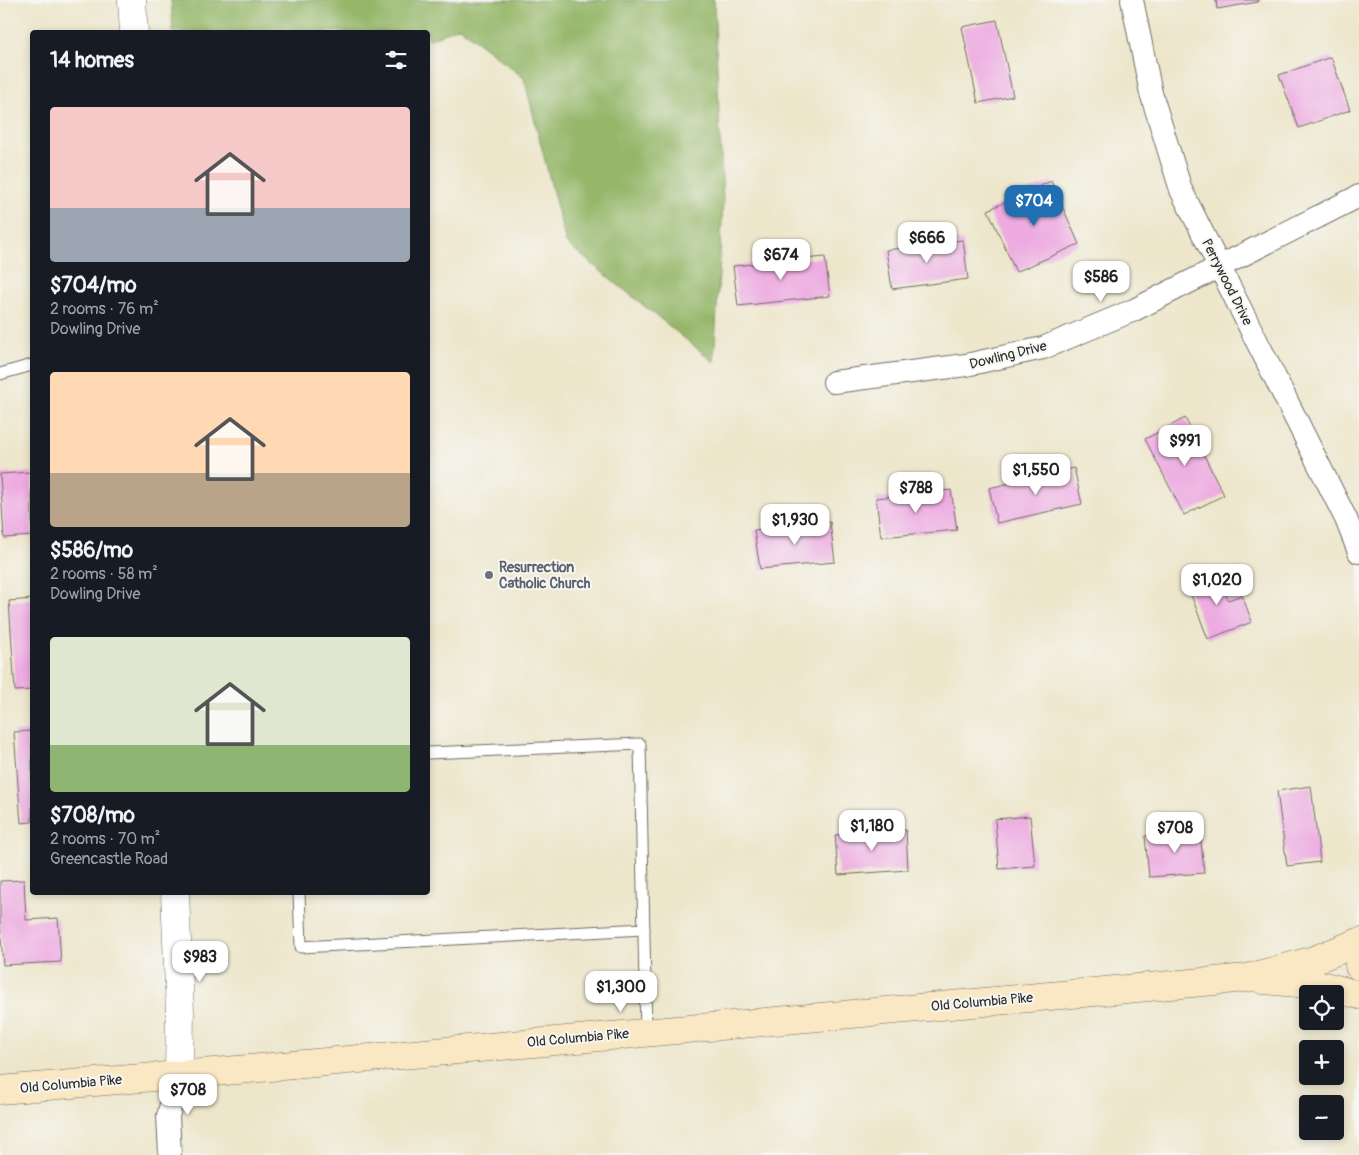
<!DOCTYPE html>
<meta charset="utf-8">
<style>
:root{--surface:#171b24;--page:#20242c;--text:#f1f3f6;--muted:#9ea1a6;--accent:#1f6fb2}
body{margin:0;font-family:Pangolin,sans-serif;background:var(--page);color:var(--text);height:100vh;display:flex;flex-direction:column;font-size:19px;white-space:nowrap}
*{box-sizing:border-box;margin:0}
p{font-size:16px;color:var(--muted)}
.icon{flex:none;width:28px;height:28px;fill:none;stroke:currentColor;stroke-width:2;stroke-linecap:round;stroke-linejoin:round}
.map{position:relative;flex:1;overflow:hidden}
.side{position:absolute;left:30px;top:30px;width:400px;height:865px;display:flex;flex-direction:column;background:var(--surface);border-radius:5px;box-shadow:0 2px 8px #0003}
.side>*{flex:none}
.buttons{position:absolute;left:1299px;top:985px;display:grid;gap:10px}
.buttons a{display:grid;place-items:center;width:45px;height:45px;border-radius:5px;background:var(--surface);box-shadow:0 2px 8px #0003;font-size:25px}
.price{position:absolute;translate:-50% -42px;padding:0 11px;border-radius:10px;background:#fff;color:#222;font-size:16px;line-height:32px;filter:drop-shadow(0 1px 2px #0008)}
.price::after{content:'';position:absolute;left:50%;top:30px;width:15px;height:11px;margin-left:-8px;background:inherit;clip-path:polygon(0 0,100% 0,50% 100%)}
.price.current{background:var(--accent);color:#fff}
ul{padding:0;list-style:none}
li{display:grid;align-content:center;gap:10px;height:265px;padding:0 20px}
li span{display:grid;place-items:center;height:155px;border-radius:5px;color:#555}
li>.icon{margin-inline-start:auto}
span .icon{width:90px;height:90px;fill:#fffc;stroke-width:1}
li b{font-size:21px}
h2{display:flex;justify-content:space-between;align-items:center;height:60px;padding:0 20px;font-size:21px}
.map>svg:first-child{display:block}
</style>
<div class="map">
<svg width="1359" height="1155" viewBox="0 0 1359 1155">
<rect width="100%" height="100%" fill="#f6f6f2"/>
<filter id="ink" filterUnits="userSpaceOnUse"><feTurbulence type="fractalNoise" baseFrequency=".02" numOctaves="2"/><feDisplacementMap in="SourceGraphic" scale="10" xChannelSelector="R" yChannelSelector="G"/><feConvolveMatrix kernelMatrix="1 2 1 2 8 2 1 2 1" color-interpolation-filters="sRGB"/></filter>
<filter id="wash" filterUnits="userSpaceOnUse"><feTurbulence type="fractalNoise" baseFrequency=".0096" numOctaves="4" result="noise"/><feDisplacementMap in="SourceGraphic" scale="20" xChannelSelector="R" yChannelSelector="G"/><feGaussianBlur stdDeviation="1.12" result="paint"/><feColorMatrix in="noise" values="0 0 0 0 0 0 0 0 0 0 0 0 0 0 0 0 0 1.4 0 .05"/><feComposite in="paint" operator="in"/></filter>
<g filter="url(#wash)">
<rect width="100%" height="100%" fill="#ede6cb"/>
<polygon fill="#96b76b" stroke="#60714b" points="171,0 714,0 723,201 714,362 566,243 524,78 459,27 428,40 428,32 173,32"/>
<g id="blocks">
<g fill="#edabe1">
<polygon points="1216,0 1258,0 1258,2 1217,9"/>
<polygon points="997,20 1013,96 978,103 962,27"/>
<polygon points="1331,57 1350,110 1299,128 1279,75"/>
<polygon points="1051,181 1079,244 1016,272 988,210"/>
<polygon points="963,240 968,279 892,289 886,250"/>
<polygon points="825,257 830,296 738,306 733,266"/>
<polygon points="1185,418 1224,495 1184,515 1145,439"/>
<polygon points="1074,468 1082,504 997,523 989,488"/>
<polygon points="32,472 32,536 4,538 0,474"/>
<polygon points="951,490 957,530 881,537 876,498"/>
<polygon points="830,522 835,562 760,569 754,530"/>
<polygon points="1217,570 1228,600 1242,595 1252,622 1208,639 1186,582"/>
<polygon points="32,599 32,690 15,691 9,601"/>
<polygon points="32,731 32,822 21,823 14,732"/>
<polygon points="1311,786 1320,862 1287,866 1277,791"/>
<polygon points="1030,816 1035,866 999,869 995,819"/>
<polygon points="906,830 908,870 838,875 835,835"/>
<polygon points="1200,831 1204,873 1149,877 1145,836"/>
<polygon points="24,880 26,920 58,918 61,962 3,965 0,921 0,881"/>
</g>
</g>
</g>
<g filter="url(#ink)">
<use href="#blocks" fill-opacity="0" stroke="#6f6c63" stroke-width="1"/>
<g fill="none" stroke-linecap="round" stroke-linejoin="round">
<g stroke="#6f6c63" stroke-width="13">
<g id="service">
<polyline points="0,374 32,365"/>
<polyline points="428,753 640,744 646,1032"/>
<polyline points="299,892 301,947 644,929"/>
</g>
</g>
<g stroke="#6f6c63" stroke-width="24">
<g id="minor">
<polyline points="1132,0 1151,93 1181,190 1346,519 1359,552"/>
<polyline points="834,382 966,365 1043,348 1134,310 1359,196"/>
<polyline points="170,1155 168,1116 179,1074"/>
</g>
</g>
<g stroke="#6f6c63" stroke-width="29">
<g id="tertiary">
<polyline points="132,0 134,32"/>
<polyline points="175,892 180,1013 179,1074"/>
</g>
</g>
<g stroke="#6f6c63" stroke-width="29">
<g id="secondary">
<polyline points="1359,965 1359,966"/>
<polyline points="1263,980 1321,985 1359,995"/>
<polyline points="0,1090 249,1069 1247,978 1314,960 1359,942"/>
</g>
</g>
<use href="#service" stroke="#fff" stroke-width="11"/>
<use href="#minor" stroke="#fff" stroke-width="22"/>
<use href="#tertiary" stroke="#fff" stroke-width="28"/>
<use href="#secondary" stroke="#fae7c3" stroke-width="28"/>
</g>
</g>
<circle fill="#6b7280" stroke="#f6f6f2" stroke-width="2" cx="489" cy="575" r="5"/>
<g text-anchor="middle" dominant-baseline="central" stroke-width="4" stroke-linejoin="round" paint-order="stroke">
<g font-size="14" fill="#2b2b2b" stroke="#f6f6f2">
<text transform="translate(1227 282) rotate(63)">Perrywood Drive</text>
<text transform="translate(1008 355) rotate(-14)">Dowling Drive</text>
<text transform="translate(982 1002) rotate(-5)">Old Columbia Pike</text>
<text transform="translate(578 1038) rotate(-5)">Old Columbia Pike</text>
<text transform="translate(71 1084) rotate(-5)">Old Columbia Pike</text>
</g>
<g font-size="14" font-weight="bold" fill="#5b616d" stroke="#f6f6f2" text-anchor="start">
<text x="499" y="567">Resurrection<tspan x="499" dy="16">Catholic Church</tspan></text>
</g>
</g>
</svg>
<div class="buttons">
<a><svg class="icon" aria-label="locate" viewBox="0 0 24 24"><circle cx="12" cy="12" r="6"/><path d="M12 2v4M12 18v4M2 12h4M18 12h4"/></svg></a>
<a>+</a>
<a>−</a>
</div>
<b class="price current" style="left:1034px;top:227px">$704</b>
<b class="price" style="left:927px;top:264px">$666</b>
<b class="price" style="left:781px;top:281px">$674</b>
<b class="price" style="left:1101px;top:303px">$586</b>
<b class="price" style="left:1185px;top:467px">$991</b>
<b class="price" style="left:1036px;top:496px">$1,550</b>
<b class="price" style="left:916px;top:514px">$788</b>
<b class="price" style="left:795px;top:546px">$1,930</b>
<b class="price" style="left:1217px;top:606px">$1,020</b>
<b class="price" style="left:872px;top:852px">$1,180</b>
<b class="price" style="left:1175px;top:854px">$708</b>
<b class="price" style="left:200px;top:983px">$983</b>
<b class="price" style="left:621px;top:1013px">$1,300</b>
<b class="price" style="left:188px;top:1116px">$708</b>
<section class="side">
<h2>14 homes<svg class="icon" aria-label="filters" viewBox="0 0 24 24"><path d="M4 7h16M4 17h16"/><circle cx="9" cy="7" r="2"/><circle cx="15" cy="17" r="2"/></svg></h2>
<ul>
<li><span style="background:linear-gradient(#f6c9c9 65%,#9aa5b1 0)"><svg class="icon" aria-label="home" viewBox="0 0 24 24"><path d="M3 11l9-7 9 7M6 9v11h12V9"/></svg></span><div><b>$704/mo</b><p>2 rooms · 76 m²</p><p>Dowling Drive</p></div></li>
<li><span style="background:linear-gradient(#ffd9b3 65%,#b9a48a 0)"><svg class="icon" aria-label="home" viewBox="0 0 24 24"><path d="M3 11l9-7 9 7M6 9v11h12V9"/></svg></span><div><b>$586/mo</b><p>2 rooms · 58 m²</p><p>Dowling Drive</p></div></li>
<li><span style="background:linear-gradient(#dfe7d0 70%,#8fb573 0)"><svg class="icon" aria-label="home" viewBox="0 0 24 24"><path d="M3 11l9-7 9 7M6 9v11h12V9"/></svg></span><div><b>$708/mo</b><p>2 rooms · 70 m²</p><p>Greencastle Road</p></div></li>
</ul>
</section>
</div>
